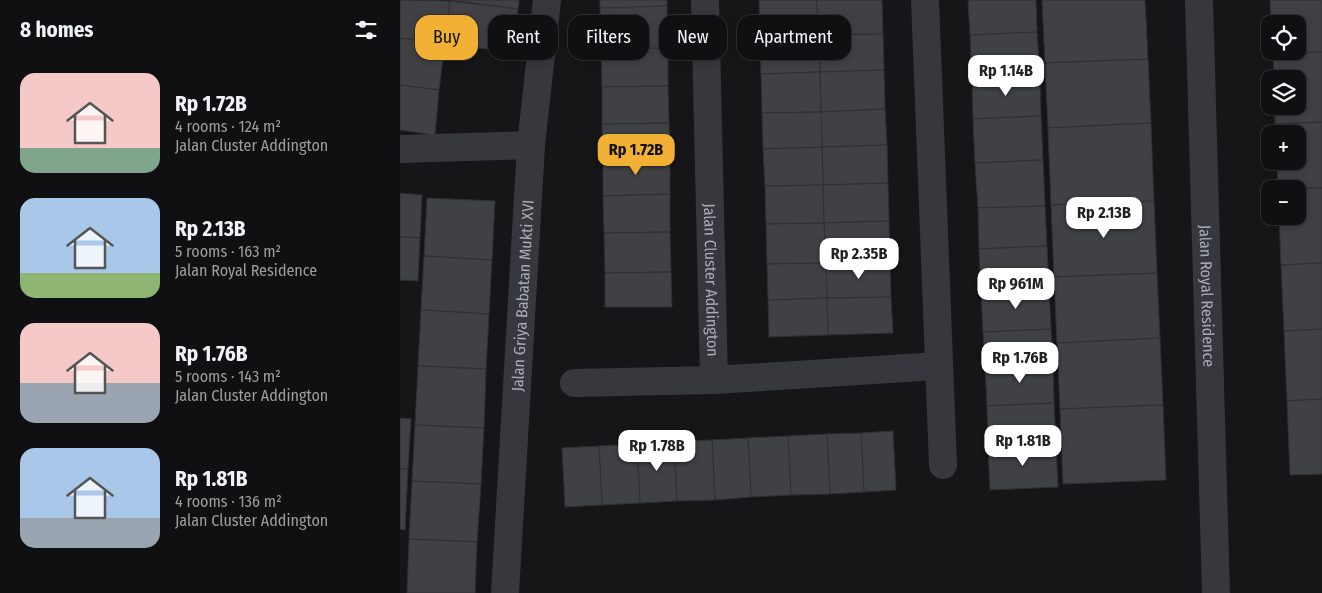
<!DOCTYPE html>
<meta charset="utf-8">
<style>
:root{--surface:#101012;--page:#19191b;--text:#f1f3f6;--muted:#9c9d9f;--line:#303032;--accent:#f2b134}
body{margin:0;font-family:"Fira Sans Condensed",sans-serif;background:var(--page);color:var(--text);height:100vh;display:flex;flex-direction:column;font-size:19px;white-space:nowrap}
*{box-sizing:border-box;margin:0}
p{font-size:16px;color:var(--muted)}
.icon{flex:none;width:28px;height:28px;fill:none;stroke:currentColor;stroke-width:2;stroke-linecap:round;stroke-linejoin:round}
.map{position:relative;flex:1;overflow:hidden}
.drawer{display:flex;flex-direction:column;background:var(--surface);width:400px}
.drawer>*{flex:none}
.guide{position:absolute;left:15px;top:15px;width:475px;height:45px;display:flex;gap:10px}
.fabs{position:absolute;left:861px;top:15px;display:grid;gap:10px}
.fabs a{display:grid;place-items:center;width:45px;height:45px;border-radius:10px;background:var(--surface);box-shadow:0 2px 8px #0003,0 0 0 1px var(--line);font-size:25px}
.price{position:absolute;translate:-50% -42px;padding:0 11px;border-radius:10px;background:#fff;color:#222;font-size:16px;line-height:32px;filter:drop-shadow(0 1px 2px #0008)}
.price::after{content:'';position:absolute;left:50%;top:30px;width:15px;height:11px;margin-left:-8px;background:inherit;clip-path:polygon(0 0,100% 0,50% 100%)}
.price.active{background:var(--accent);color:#111}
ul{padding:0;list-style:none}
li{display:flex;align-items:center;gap:15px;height:125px;padding:0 20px}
li span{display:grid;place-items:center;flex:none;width:140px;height:100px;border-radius:15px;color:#555}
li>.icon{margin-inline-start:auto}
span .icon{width:60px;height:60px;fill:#fffc;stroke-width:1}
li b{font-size:21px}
h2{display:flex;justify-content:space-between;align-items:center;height:60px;padding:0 20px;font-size:21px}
.tag{padding:0 18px;border-radius:15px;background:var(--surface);box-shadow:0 2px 8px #0003,0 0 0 1px var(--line);font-size:18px;line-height:45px}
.tag.active{background:var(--accent);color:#111}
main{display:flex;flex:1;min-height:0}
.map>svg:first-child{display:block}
</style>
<main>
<section class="drawer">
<h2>8 homes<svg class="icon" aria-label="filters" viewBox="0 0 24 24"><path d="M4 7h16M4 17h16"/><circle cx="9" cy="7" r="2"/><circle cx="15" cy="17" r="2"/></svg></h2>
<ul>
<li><span style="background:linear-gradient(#f6c9c9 75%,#7fa58c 0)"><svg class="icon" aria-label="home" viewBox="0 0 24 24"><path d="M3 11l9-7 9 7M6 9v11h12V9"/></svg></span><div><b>Rp 1.72B</b><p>4 rooms · 124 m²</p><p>Jalan Cluster Addington</p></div></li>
<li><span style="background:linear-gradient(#a9c7e8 75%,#8fb573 0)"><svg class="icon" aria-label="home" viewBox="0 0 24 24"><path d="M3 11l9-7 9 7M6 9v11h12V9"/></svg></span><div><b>Rp 2.13B</b><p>5 rooms · 163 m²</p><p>Jalan Royal Residence</p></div></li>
<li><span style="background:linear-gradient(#f6c9c9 60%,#9aa5b1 0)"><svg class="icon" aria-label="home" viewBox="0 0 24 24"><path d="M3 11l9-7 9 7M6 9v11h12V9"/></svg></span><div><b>Rp 1.76B</b><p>5 rooms · 143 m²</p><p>Jalan Cluster Addington</p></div></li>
<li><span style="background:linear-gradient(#a9c7e8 70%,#9aa5b1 0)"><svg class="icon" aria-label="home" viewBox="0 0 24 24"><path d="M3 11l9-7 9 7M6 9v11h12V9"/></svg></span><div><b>Rp 1.81B</b><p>4 rooms · 136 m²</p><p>Jalan Cluster Addington</p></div></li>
</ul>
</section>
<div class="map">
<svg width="922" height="593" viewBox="0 0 922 593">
<rect width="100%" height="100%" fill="#161618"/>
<g fill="#404145" stroke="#303034">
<polygon points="0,0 50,1 45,44 0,38"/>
<polygon points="50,0 119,0 118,9"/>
<polygon points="200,0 267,0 267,6 200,8"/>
<polygon points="359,0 417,0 418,35 360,37"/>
<polygon points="417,0 482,0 483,34 418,35"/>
<polygon points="568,0 636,0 637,32 570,35"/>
<polygon points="642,0 745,0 748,59 645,63"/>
<polygon points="870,0 922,0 922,52 873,54 873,51 898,51 898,24 871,24"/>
<polygon points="50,1 118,9 113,52 45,44"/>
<polygon points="267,6 268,48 201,49 200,8"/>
<polygon points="637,32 640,75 572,78 570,35"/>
<polygon points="483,34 484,70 420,72 418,35"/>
<polygon points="418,35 420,72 361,74 360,37"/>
<polygon points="0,38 45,44 39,90 0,85"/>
<polygon points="268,48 268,86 202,87 201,49"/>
<polygon points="922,52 922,122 875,124 875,106 898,106 898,79 874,79 873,54"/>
<polygon points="748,59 751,123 648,128 645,63"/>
<polygon points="484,70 485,109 421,112 420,72"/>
<polygon points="420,72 421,112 362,113 361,74"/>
<polygon points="640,75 641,116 573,119 572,78"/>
<polygon points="0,85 39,90 35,135 0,130"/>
<polygon points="268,86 269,123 202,124 202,87"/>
<polygon points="485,109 487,145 422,147 421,112"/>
<polygon points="421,112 422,147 363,149 362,113"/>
<polygon points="641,116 643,160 575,163 573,119"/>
<polygon points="922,122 922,188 878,189 877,161 898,161 898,134 876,134 875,124"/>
<polygon points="269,123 270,156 203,157 202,124"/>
<polygon points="751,123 754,201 651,205 648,128"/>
<polygon points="487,145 488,183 423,185 422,147"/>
<polygon points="422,147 423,185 365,186 363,149"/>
<polygon points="270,156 270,194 203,196 203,157"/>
<polygon points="643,160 645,206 578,208 575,163"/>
<polygon points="488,183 489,221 424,223 423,185"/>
<polygon points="423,185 424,223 366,224 365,186"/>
<polygon points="922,188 922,263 881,265 879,216 898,216 898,189"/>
<polygon points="0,193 22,195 20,238 0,237"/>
<polygon points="270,194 270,232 204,233 203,196"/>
<polygon points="27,198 95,201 92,260 24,256"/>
<polygon points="754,201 757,273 654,277 651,205"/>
<polygon points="645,206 647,246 579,249 578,208"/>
<polygon points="489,221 490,261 426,263 424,223"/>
<polygon points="424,223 426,263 367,264 366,224"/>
<polygon points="270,232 271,272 205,273 204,233"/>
<polygon points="0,237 20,238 18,281 0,280"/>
<polygon points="647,246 649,287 581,291 579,249"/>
<polygon points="24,256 92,260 89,314 21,310"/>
<polygon points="490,261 491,297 427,298 426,263"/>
<polygon points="426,263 427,298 368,300 367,264"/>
<polygon points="922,263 922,329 884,331 881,265"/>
<polygon points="271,272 272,307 205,307 205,273"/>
<polygon points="757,273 760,338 657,343 654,277"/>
<polygon points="649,287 651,329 583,332 581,291"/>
<polygon points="491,297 493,333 428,335 427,298"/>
<polygon points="427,298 428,335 369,337 368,300"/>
<polygon points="21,310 89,314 86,369 18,366"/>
<polygon points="651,329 653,363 585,366 583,332"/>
<polygon points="922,329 922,399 887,401 884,331"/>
<polygon points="760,338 763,405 660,409 657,343"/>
<polygon points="653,363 654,403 587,406 585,366"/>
<polygon points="18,366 86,369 84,428 15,425"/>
<polygon points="922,399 922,474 890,475 887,401"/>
<polygon points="654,403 656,445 588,447 587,406"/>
<polygon points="763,405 766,480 663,484 660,409"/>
<polygon points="0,418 11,419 8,469 0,469"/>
<polygon points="15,425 84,428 81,484 12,481"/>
<polygon points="493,431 496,490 464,492 461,433"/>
<polygon points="461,433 464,492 430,494 427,434"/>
<polygon points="427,434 430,494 391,495 388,436"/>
<polygon points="388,436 391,495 351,497 348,438"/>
<polygon points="348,438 351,497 315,500 312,440"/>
<polygon points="312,440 315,500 277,501 274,442"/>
<polygon points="274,442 277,501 240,503 237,444"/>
<polygon points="237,444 240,503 202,505 199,446"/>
<polygon points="656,445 658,487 590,490 588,447"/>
<polygon points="199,446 202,505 165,507 162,448"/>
<polygon points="0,469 8,469 5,530 0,529"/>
<polygon points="12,481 81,484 77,542 9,539"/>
<polygon points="9,539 77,542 75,593 7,593"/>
</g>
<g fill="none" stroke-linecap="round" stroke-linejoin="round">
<g stroke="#37383d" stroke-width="28">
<path id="s1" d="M305 0 314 380"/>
<polyline points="525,0 543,465"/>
<path id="s2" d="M799 0 816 593"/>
<polyline points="0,149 131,145"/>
<polyline points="174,383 314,380 538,366"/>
<path id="s3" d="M105 593 131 145 147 0"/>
</g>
</g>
<g text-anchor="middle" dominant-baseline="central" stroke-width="4" stroke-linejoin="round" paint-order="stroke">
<g font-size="16" fill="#a8adb8" stroke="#111113">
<text stroke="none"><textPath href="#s1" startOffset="280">Jalan Cluster Addington</textPath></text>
<text stroke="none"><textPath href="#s3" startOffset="298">Jalan Griya Babatan Mukti XVI</textPath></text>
<text stroke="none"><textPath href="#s2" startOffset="296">Jalan Royal Residence</textPath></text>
</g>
</g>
</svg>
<div class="fabs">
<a><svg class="icon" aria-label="locate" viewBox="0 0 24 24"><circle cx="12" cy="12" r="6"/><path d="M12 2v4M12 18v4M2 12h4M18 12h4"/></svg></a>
<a><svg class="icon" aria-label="layers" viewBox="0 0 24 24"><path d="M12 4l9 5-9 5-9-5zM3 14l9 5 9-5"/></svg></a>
<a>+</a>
<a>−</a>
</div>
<b class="price" style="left:606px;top:97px">Rp 1.14B</b>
<b class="price active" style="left:236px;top:176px">Rp 1.72B</b>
<b class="price" style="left:704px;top:239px">Rp 2.13B</b>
<b class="price" style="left:459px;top:280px">Rp 2.35B</b>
<b class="price" style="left:616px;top:310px">Rp 961M</b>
<b class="price" style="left:620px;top:384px">Rp 1.76B</b>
<b class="price" style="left:623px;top:467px">Rp 1.81B</b>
<b class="price" style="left:257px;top:472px">Rp 1.78B</b>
<div class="guide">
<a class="tag active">Buy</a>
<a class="tag">Rent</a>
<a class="tag">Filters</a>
<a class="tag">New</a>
<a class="tag">Apartment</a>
</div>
</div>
</main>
